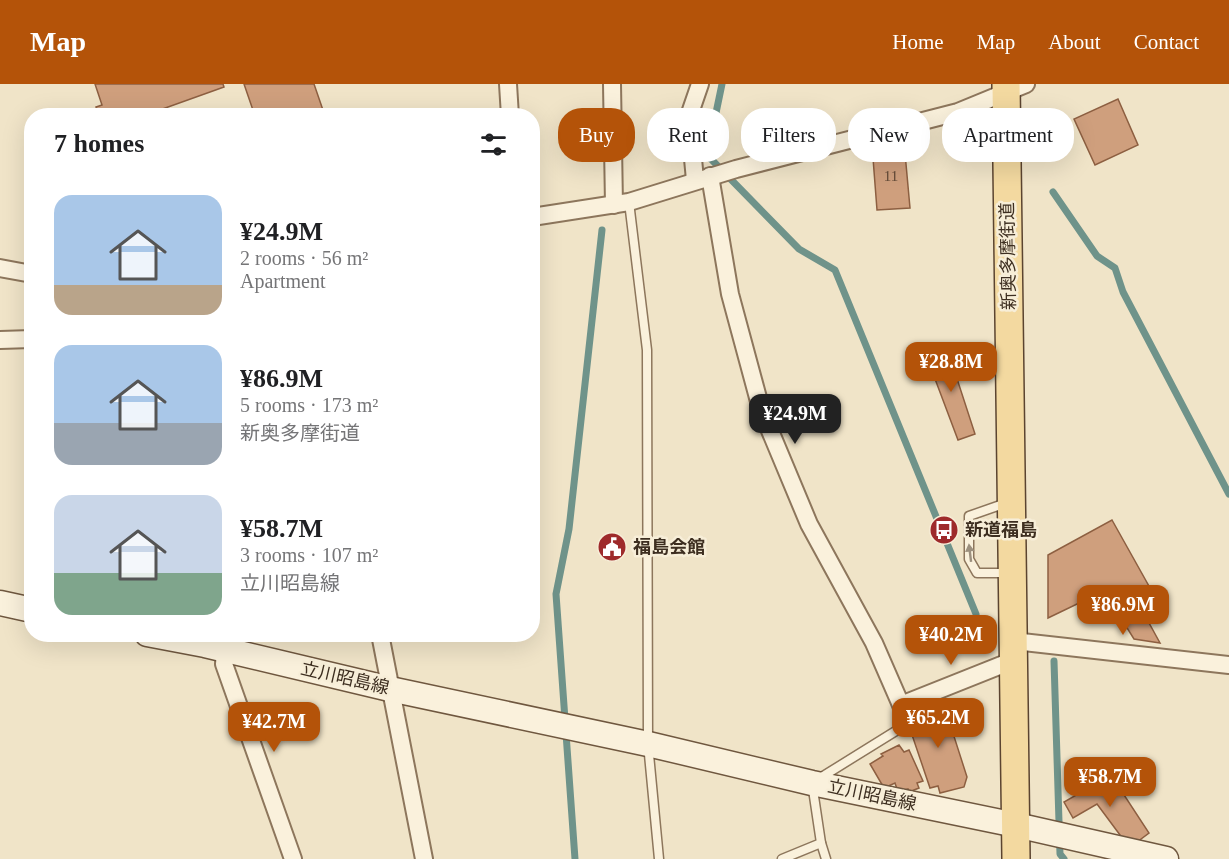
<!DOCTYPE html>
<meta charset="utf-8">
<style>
:root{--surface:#fff;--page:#f2f2f2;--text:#202124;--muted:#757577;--accent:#b45309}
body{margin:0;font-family:"Times New Roman","Noto Sans JP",serif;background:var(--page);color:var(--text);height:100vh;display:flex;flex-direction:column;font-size:22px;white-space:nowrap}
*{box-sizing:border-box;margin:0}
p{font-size:20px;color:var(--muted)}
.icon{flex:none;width:33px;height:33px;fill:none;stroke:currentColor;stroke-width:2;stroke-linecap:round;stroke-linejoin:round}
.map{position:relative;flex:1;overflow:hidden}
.panel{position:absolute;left:24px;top:24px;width:516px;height:534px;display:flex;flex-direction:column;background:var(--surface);border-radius:24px;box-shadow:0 6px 24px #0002}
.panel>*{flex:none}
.top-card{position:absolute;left:558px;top:24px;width:570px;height:54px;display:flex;gap:12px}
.price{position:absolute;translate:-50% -51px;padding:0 14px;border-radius:12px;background:var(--accent);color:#fff;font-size:20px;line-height:39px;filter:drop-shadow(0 2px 3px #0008)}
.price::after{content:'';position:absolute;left:50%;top:36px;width:18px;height:14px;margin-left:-9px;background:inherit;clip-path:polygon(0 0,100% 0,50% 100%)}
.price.on{background:#222;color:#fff}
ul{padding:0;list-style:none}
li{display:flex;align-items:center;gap:18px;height:150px;padding:0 30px}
li span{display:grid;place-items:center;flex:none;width:168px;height:120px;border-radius:18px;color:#555}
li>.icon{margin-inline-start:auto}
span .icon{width:72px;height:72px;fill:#fffc;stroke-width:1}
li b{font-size:26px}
h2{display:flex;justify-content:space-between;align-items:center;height:72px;padding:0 30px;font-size:26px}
.chip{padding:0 21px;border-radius:24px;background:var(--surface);box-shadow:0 6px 24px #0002;font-size:21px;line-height:54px}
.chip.on{background:var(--accent);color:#fff}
header{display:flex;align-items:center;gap:36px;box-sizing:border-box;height:84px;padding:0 30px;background:var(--accent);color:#fff}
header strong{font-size:28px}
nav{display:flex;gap:33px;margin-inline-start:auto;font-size:21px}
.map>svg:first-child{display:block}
</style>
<header>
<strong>Map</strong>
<nav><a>Home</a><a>Map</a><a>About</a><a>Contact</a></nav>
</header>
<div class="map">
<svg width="1229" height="775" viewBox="0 0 1229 775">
<rect width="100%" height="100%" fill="#f0e4c8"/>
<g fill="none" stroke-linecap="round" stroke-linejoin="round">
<g stroke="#6f938a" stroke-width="7">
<polyline points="722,0 712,48 710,74 799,165 835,186 976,530"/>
<polyline points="1053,108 1097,172 1115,184 1123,208 1229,410"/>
<polyline points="1054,577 1060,770 1064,775"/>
<polyline points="575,775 556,510 569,445 602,146"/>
</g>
</g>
<g fill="#cf9f7d" stroke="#8d5f41" stroke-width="1.5">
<polygon points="95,0 223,0 224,3 143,32 99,32 96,23 102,21"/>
<polygon points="244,0 314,0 325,32 255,32"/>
<polygon points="1118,15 1138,61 1095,81 1074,35"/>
<polygon points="904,58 910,124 877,126 872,61"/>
<polygon points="947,264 975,350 958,356 926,271"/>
<polygon points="1112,436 1164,529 1148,537 1160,559 1134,555 1104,507 1048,534 1048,471"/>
<polygon points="943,618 967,693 964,703 940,709 938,702 930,704 908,639 915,632"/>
<polygon points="899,661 904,668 909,666 923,697 917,699 919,704 909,708 908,705 898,708 895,699 884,704 870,680 883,672 881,670"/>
<polygon points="1111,691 1149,749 1137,758 1123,755 1097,720 1073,734 1064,718"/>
</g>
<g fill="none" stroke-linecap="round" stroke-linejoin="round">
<g stroke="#8d765c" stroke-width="11">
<g id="lane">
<polyline points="629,118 647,266 648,660 659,775"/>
<polyline points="1009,418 969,432 969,475 977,489 1010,489"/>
<polyline points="821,759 826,775"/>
<polyline points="782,775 821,759 812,699 899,645 901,621"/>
</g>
</g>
<g stroke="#8d765c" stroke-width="20">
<g id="street">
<polyline points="508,0 510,32"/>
<polyline points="612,0 614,121"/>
<polyline points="710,92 730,210 761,325 809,440 874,559 901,621 1014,576"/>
<polyline points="695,96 689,32 700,0"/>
<polyline points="532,133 629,118 736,85 958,28 1026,0"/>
<polyline points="0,184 32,190"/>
<polyline points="0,256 32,255"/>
<polyline points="380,550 424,775"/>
<polyline points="1014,557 1229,581"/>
<polyline points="225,566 224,580 293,775"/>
</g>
</g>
<g stroke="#6f573f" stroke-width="27">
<g id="secondary">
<polyline points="0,519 32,526"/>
<polyline points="147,550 205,561 390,605 648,660 812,699 1016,741 1166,775"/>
</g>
</g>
<g stroke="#5b4430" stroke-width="30">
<polyline id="primary" points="1006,0 1016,775"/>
</g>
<use href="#lane" stroke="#faf1dc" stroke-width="8"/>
<use href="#street" stroke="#faf1dc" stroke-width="16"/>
<use href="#secondary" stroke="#faf1dc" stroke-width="24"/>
<use href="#primary" stroke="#f3d9a0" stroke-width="27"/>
</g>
<defs><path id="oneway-solid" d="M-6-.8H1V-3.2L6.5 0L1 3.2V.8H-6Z" transform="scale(1.5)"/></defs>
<use fill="#9c907e" href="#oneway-solid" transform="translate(970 469) rotate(-97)"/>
<defs>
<g id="bus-disc" transform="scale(1.5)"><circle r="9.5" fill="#9e2a2b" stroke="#f7eed8"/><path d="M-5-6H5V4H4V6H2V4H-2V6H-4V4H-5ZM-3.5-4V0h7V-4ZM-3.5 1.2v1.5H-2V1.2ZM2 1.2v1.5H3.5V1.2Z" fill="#fff"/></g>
<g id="civic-disc" transform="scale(1.5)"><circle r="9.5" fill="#9e2a2b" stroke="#f7eed8"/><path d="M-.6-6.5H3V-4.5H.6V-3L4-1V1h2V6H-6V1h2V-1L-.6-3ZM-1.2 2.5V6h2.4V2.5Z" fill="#fff"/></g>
</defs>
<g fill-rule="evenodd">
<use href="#bus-disc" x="944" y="446"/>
<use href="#civic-disc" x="612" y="463"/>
</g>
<g text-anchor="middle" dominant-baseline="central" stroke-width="5" stroke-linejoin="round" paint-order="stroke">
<g font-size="15" fill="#624a37">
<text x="891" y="92">11</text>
</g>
<g font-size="18" fill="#3d2e20" stroke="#f7eed8">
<text transform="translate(1008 172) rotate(-91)">新奥多摩街道</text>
<text transform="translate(345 594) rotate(13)">立川昭島線</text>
<text transform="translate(872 711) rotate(12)">立川昭島線</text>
</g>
<g font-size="18" font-weight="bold" fill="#3d2e20" stroke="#f7eed8" text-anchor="start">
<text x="965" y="446">新道福島</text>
<text x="633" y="463">福島会館</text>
</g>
</g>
</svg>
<b class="price" style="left:951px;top:309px">¥28.8M</b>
<b class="price on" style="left:795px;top:361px">¥24.9M</b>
<b class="price" style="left:1123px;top:552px">¥86.9M</b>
<b class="price" style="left:951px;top:582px">¥40.2M</b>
<b class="price" style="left:938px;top:665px">¥65.2M</b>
<b class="price" style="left:274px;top:669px">¥42.7M</b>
<b class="price" style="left:1110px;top:724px">¥58.7M</b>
<div class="top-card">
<a class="chip on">Buy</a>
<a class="chip">Rent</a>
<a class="chip">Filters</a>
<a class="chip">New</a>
<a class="chip">Apartment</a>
</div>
<section class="panel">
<h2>7 homes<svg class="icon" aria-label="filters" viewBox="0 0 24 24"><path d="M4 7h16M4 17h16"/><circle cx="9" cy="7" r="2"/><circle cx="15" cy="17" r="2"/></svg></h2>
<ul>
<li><span style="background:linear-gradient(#a9c7e8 75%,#b9a48a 0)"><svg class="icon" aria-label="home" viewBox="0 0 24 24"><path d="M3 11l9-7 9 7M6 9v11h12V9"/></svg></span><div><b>¥24.9M</b><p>2 rooms · 56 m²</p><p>Apartment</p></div></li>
<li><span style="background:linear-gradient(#a9c7e8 65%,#9aa5b1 0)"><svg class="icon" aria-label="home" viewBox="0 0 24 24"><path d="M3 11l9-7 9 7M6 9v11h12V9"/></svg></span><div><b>¥86.9M</b><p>5 rooms · 173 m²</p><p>新奥多摩街道</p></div></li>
<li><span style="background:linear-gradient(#c9d6e8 65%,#7fa58c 0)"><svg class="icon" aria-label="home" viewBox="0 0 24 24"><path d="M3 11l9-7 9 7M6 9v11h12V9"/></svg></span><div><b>¥58.7M</b><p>3 rooms · 107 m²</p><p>立川昭島線</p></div></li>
</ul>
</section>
</div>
